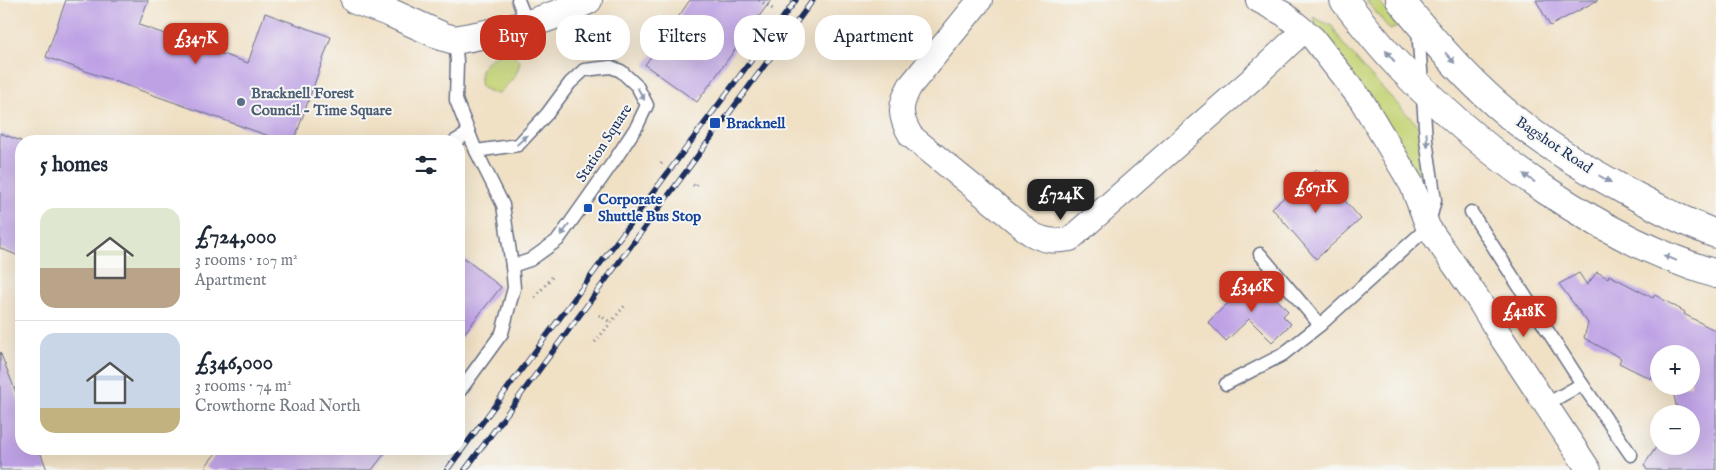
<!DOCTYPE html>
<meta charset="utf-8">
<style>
:root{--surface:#fff;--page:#f6f6f7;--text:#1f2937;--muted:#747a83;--line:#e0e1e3;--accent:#c8321e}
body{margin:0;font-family:"IM FELL English",serif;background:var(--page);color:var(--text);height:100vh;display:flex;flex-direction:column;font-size:19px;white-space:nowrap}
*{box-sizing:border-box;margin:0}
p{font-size:16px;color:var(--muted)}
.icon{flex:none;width:28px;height:28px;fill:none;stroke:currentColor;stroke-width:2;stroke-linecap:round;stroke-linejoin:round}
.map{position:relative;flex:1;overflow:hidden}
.drawer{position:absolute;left:15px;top:135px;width:450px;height:320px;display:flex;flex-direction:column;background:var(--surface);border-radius:20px;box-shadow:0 5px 20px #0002}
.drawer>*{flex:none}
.banner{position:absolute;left:480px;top:15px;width:475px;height:45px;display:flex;gap:10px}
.fabs{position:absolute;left:1650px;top:345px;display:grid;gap:10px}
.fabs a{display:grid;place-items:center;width:50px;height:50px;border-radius:50%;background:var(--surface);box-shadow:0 5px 20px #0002;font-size:25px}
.price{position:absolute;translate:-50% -42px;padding:0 11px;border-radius:10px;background:var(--accent);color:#fff;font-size:16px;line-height:32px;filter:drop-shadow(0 1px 2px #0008)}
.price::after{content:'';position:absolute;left:50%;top:30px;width:15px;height:11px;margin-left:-8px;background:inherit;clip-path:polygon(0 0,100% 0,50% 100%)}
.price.selected{background:#222;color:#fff}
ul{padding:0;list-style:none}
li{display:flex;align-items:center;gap:15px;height:125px;padding:0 25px}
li+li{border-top:1px solid var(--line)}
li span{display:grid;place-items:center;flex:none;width:140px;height:100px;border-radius:15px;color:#555}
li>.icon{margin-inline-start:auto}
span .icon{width:60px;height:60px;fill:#fffc;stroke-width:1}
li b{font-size:21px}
h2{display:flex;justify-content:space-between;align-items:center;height:60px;padding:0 25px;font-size:21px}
.pill{padding:0 18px;border-radius:20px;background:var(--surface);box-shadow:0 5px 20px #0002;font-size:18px;line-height:45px}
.pill.selected{background:var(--accent);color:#fff}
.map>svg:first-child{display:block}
</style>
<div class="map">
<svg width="1716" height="470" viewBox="0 0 1716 470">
<rect width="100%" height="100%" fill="#f6f6f2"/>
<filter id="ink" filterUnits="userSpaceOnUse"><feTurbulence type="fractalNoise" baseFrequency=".02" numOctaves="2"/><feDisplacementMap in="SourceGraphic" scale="10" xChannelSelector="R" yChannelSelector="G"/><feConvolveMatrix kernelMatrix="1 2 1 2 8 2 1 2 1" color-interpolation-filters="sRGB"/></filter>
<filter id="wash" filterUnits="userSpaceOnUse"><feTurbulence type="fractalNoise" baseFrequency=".0096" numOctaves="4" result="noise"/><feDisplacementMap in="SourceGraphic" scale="20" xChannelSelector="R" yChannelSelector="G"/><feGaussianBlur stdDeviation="1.12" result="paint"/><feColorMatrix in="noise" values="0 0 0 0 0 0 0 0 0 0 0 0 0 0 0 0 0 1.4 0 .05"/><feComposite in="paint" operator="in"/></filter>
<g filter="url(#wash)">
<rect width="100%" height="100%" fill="#f0e0c4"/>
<g fill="#c4d375" stroke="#70816a">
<polygon points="1366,0 1378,0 1400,26 1390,30"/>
<polygon points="1313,17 1332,26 1343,44 1368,73 1426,134 1438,202 1319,34"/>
<path d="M501 53C510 53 514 54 520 61 518 76 509 83 499 93H493L481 87C477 69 485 60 501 53Z"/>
</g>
<g id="blocks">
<g fill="#bea1e5">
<polygon points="66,0 148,0 139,25 248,63 265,13 331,37 294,141 283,141 46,57"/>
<polygon points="690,0 771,0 697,102 645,65"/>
<polygon points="1536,0 1598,0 1550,26"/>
<polygon points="0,133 21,141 21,257 0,248"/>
<polygon points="1317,169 1361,219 1316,259 1272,208"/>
<polygon points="459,254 501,287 459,340"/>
<polygon points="1597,272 1608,278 1609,275 1653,298 1655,295 1685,312 1684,314 1716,331 1716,470 1647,470 1644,465 1659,443 1659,446 1691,446 1691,414 1678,414 1672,386 1691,386 1691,354 1659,354 1659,378 1653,374 1651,379 1619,363 1621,358 1584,338 1588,323 1559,284 1579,273 1587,285"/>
<polygon points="1256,277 1288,311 1283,316 1291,324 1272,342 1249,319 1226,341 1208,322"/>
<polygon points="0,352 21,405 21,449 39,449 47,470 0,470"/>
<polygon points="219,449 388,449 372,470 210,470 205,467"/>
</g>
</g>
</g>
<g filter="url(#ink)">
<use href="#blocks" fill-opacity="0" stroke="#666d82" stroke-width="1"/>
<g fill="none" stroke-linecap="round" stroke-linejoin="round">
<g stroke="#666d82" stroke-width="15">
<g id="lane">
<polyline points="518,0 528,25"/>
<polyline points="455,40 457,61 456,100 476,151 503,205 512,266 514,288 502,333 459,392"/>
<polyline points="455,141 469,133"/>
<polyline points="476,151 518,145 547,114 570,83 584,70 611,67 621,71 637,86 647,105 637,126 616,158 558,240 530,260 512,266"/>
<polyline points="1471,212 1582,384 1631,455"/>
<polyline points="1260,254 1320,325"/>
<polyline points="1226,384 1282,355 1320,325 1428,227 1435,200 1426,140 1418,28"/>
<polyline points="1545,405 1582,384"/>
</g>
</g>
<g stroke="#666d82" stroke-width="26">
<g id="street">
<path d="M980 0 910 86C899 106 899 116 911 136L1030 233C1044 241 1054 242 1070 239L1251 80 1303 31"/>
<polyline points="1258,0 1284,14 1313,38 1362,101 1412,185 1428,227 1476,296 1503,340 1589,470"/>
</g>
</g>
<g stroke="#666d82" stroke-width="30">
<path id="secondary" d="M355 0 391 13 444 37 455 40C503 31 545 23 588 0"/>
</g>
<g stroke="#666d82" stroke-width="30">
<g id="primary">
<path d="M1344 0C1362 23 1380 47 1400 67 1485 155 1598 238 1716 274"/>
<path d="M1400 0C1426 32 1454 65 1484 93 1525 132 1574 163 1624 190 1654 206 1684 222 1716 234"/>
</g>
</g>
<g stroke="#666d82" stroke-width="3" stroke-dasharray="1 4" stroke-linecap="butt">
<polyline points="759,0 774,10"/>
<polyline points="661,164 663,162"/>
<polyline points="693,185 696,187 697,185"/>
<polyline points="535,297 553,276"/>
<polyline points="599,315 610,322"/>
<polyline points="595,342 626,304"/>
</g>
<use href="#lane" stroke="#fff" stroke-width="12"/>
<use href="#street" stroke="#fff" stroke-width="24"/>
<use href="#secondary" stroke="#fff" stroke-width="28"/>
<use href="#primary" stroke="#fff" stroke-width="28"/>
<g stroke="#1b2f5e" stroke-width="5.5">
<g id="rail">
<polyline points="447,470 796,0"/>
<polyline points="465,470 813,0"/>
</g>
</g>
<use href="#rail" stroke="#f6f6f2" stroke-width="4" stroke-dasharray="11" stroke-linecap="butt"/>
</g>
<defs><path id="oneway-solid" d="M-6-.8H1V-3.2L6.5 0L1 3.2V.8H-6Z" transform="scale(1.25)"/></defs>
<g fill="#8d97ae">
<use href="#oneway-solid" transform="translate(1390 56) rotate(-130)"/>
<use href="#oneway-solid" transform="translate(1450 58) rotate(48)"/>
<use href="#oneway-solid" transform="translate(641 94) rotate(61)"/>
<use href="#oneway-solid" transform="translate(522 140) rotate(-43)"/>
<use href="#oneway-solid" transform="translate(1427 140) rotate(85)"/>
<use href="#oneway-solid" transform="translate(1529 178) rotate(-144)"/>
<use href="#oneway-solid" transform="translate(1605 179) rotate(30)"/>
<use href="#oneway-solid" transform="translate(565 230) rotate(126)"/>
<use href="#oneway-solid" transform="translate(1670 258) rotate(-158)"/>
</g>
</g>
<circle fill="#5c6f8a" stroke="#f6f6f2" stroke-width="2" cx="241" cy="102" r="5"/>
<g fill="#1a4fb4" stroke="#f6f6f2" stroke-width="2">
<rect x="709" y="117" width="12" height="12" rx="2.5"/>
<rect x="583" y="203" width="10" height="10" rx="2.5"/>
</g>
<g text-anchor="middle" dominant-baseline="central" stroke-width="4" stroke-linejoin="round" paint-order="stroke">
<g font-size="15" font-weight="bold" fill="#4e5e75" stroke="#f6f6f2" text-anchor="start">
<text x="251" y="93">Bracknell Forest<tspan x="251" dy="17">Council - Time Square</tspan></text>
</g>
<g font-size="15" font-weight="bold" fill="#164399" stroke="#f6f6f2" text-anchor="start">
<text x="726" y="123">Bracknell</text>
<text x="598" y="199">Corporate<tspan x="598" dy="17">Shuttle Bus Stop</tspan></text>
</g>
<g font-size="15" fill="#1b2f5e" stroke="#f6f6f2">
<text transform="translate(604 143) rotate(-57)">Station Square</text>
<text transform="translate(1554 145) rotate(34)">Bagshot Road</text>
</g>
</g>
</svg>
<div class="fabs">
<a>+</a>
<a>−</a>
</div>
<b class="price" style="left:196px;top:65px">£347K</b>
<b class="price" style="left:1316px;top:214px">£671K</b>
<b class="price selected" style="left:1061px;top:221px">£724K</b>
<b class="price" style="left:1252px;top:313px">£346K</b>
<b class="price" style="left:1524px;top:338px">£418K</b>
<div class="banner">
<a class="pill selected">Buy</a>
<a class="pill">Rent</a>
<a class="pill">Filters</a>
<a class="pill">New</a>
<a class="pill">Apartment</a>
</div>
<section class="drawer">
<h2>5 homes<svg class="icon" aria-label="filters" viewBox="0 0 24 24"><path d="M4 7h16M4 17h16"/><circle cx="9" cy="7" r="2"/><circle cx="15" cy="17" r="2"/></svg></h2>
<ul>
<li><span style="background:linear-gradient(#dfe7d0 60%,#b9a48a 0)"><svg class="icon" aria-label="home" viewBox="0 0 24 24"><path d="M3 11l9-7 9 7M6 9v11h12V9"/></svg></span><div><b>£724,000</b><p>3 rooms · 107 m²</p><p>Apartment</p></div></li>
<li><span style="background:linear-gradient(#c9d6e8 75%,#c2b280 0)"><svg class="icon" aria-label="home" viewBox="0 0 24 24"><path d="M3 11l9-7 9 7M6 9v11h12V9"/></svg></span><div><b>£346,000</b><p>3 rooms · 74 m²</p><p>Crowthorne Road North</p></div></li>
</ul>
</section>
</div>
